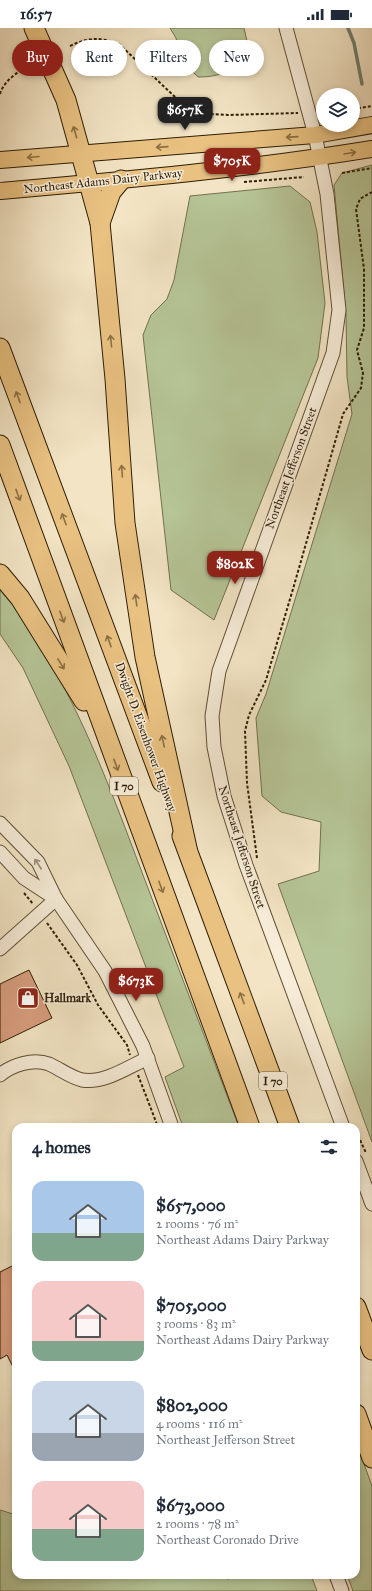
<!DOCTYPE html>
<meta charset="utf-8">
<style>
:root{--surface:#fff;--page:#f2f2f3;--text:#1f2937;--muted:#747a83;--accent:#8f2418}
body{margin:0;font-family:"IM FELL Great Primer",serif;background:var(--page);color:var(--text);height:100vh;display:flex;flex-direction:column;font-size:15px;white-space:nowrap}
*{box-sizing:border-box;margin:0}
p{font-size:13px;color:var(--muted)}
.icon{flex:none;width:22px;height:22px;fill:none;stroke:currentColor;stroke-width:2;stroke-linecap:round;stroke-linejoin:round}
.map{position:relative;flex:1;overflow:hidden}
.sheet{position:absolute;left:12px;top:1095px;width:348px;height:456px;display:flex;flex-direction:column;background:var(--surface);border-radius:12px;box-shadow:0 2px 6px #0003}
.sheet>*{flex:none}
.banner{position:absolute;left:12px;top:12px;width:348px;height:36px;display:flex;gap:8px}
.fabs{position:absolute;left:316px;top:60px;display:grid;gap:8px}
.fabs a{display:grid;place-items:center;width:44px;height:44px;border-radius:50%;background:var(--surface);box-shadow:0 2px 6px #0003;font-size:20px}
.price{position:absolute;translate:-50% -34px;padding:0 9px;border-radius:8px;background:var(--accent);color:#fff;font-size:13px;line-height:26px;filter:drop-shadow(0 1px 2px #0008)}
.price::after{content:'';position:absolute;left:50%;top:24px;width:12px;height:9px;margin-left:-6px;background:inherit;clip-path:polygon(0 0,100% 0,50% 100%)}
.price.active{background:#222;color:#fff}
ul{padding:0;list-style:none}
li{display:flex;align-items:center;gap:12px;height:100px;padding:0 20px}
li span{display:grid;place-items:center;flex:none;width:112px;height:80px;border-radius:12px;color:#555}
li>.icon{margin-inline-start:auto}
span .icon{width:48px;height:48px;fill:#fffc;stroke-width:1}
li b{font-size:17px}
h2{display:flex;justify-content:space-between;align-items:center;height:48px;padding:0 20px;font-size:17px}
.pill{padding:0 14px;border-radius:18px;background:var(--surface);box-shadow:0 2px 6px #0003;font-size:14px;line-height:36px}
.pill.active{background:var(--accent);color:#fff}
.status{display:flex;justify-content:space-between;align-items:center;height:28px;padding:0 20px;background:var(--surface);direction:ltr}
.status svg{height:11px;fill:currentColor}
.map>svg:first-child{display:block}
</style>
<div class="status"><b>16:57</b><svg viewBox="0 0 49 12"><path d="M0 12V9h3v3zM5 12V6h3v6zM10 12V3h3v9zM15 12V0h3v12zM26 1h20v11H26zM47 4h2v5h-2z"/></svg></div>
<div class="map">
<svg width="372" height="1563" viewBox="0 0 372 1563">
<rect width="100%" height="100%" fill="#f2e4c4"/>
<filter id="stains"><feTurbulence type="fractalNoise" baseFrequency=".005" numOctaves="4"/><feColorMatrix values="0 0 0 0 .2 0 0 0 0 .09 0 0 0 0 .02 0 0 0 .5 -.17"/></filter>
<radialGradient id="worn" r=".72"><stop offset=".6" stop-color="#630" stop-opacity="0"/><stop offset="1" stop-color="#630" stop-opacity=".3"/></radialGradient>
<g fill="#b6c597" stroke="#72714e">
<path d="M170 0H244L247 13 246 27C229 43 222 49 198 49L181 32 176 10Z"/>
<polygon points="372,137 372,1114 278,856 319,843 321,794 281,784 262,768 256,690 266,666 352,386 347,349 346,286 334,157 342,145"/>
<polygon points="290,158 310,174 317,204 325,275 318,330 214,592 171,562 143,307 151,287 167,271 174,252 190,168"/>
<path d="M0 559C69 647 104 744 143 847 175 931 207 1015 239 1099H183L165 1049 184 1039 69 738 23 640 0 606Z"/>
<polygon points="356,1414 372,1458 372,1563 353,1563 347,1547 356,1547"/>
<polygon points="0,1482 16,1487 16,1547 215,1547 228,1551 237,1547 311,1547 317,1563 0,1563"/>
</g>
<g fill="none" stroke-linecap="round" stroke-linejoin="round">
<polyline stroke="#6f7e6d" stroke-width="3.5" points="348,0 354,15 362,56"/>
</g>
<g fill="#d79d7d" stroke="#2e1d04">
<polygon points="29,942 52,990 0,1015 0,956"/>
<polygon points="16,1236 16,1345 7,1327 0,1331 0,1244"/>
</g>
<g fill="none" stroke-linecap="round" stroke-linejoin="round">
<g stroke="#5f4f34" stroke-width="15">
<g id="minor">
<polyline points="286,0 315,107 327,166 339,282 333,325 219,643 212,688 214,719 224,768 246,837 343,1099"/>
<polyline points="0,795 38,834 56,871 105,943 143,1018 172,1099"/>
<polyline points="0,824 24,850 56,871"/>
<polyline points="0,921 56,871"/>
<path d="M0 1047C12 1037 33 1030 49 1036 60 1041 70 1049 82 1052 104 1056 128 1039 148 1030"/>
<polyline points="356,1133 372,1176"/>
<polyline points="336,1547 342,1563"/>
</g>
</g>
<g stroke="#2e1d04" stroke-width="18">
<g id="major">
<polyline points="0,132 315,107 372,97"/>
<path d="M0 163C124 152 249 141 372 121"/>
</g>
</g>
<g stroke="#2e1d04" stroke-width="21">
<g id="highway">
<polyline points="34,0 66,72 100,195 115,351 125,495 145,629 187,820"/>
<polyline points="100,195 111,164 121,152"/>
<polyline points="0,320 162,754"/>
<polyline points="0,417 250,1099"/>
<polyline points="0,546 20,570 84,673"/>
<polyline points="182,808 290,1099"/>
<polyline points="356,1279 372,1322"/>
<polyline points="356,1386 372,1430"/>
</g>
</g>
<g stroke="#2e1d04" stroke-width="2" stroke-dasharray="3 2" stroke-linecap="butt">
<path d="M70 18C89 9 99 9 119 16L192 85 228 87 298 85"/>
<path d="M0 66C4 52 20 42 33 35"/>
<polyline points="353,81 372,78"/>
<polyline points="342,145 372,140"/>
<polyline points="244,154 304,149"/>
<polyline points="257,830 247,755 245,703 249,687 266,652 293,561 343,386 361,360 363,345 357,322 364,300 364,241 356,181 360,171 372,164"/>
<polyline points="24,865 33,876"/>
<polyline points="47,895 77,937 98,977 127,1017 130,1027"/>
<polyline points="138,1047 158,1099"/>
<polyline points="356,1103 366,1125"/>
</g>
<use href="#minor" stroke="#f7edd9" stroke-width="13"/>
<use href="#major" stroke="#e9c282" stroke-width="16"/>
<use href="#highway" stroke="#e9c282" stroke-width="19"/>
</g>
<defs><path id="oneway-shaft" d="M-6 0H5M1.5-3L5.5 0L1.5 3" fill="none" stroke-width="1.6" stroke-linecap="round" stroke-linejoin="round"/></defs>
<g stroke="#8c7043">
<use href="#oneway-shaft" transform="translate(75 104) rotate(-106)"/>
<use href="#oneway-shaft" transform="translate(292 109) rotate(176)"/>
<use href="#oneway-shaft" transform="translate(162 119) rotate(176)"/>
<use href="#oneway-shaft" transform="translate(350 125) rotate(-9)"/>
<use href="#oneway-shaft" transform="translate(33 129) rotate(175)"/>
<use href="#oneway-shaft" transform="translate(111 313) rotate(-96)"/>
<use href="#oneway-shaft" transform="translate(18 369) rotate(-110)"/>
<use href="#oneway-shaft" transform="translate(122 443) rotate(-94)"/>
<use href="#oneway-shaft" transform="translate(18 467) rotate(70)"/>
<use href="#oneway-shaft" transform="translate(64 491) rotate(-110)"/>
<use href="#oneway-shaft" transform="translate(136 572) rotate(-98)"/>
<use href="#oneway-shaft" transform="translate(62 589) rotate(70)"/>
<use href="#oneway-shaft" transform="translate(109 613) rotate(-110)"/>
<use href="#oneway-shaft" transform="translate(61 636) rotate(58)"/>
<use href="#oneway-shaft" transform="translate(163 713) rotate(-102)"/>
<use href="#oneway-shaft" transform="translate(116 737) rotate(70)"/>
<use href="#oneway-shaft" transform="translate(161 859) rotate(70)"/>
<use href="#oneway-shaft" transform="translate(242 970) rotate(-110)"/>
</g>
<use stroke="#9d8f79" href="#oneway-shaft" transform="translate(38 836) rotate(-123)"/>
<defs>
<g id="shop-square" transform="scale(1.15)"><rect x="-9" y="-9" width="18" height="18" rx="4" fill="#8f2418" stroke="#f7edd9"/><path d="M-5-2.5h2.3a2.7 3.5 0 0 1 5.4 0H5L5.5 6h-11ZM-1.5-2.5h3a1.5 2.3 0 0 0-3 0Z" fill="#fff"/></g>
</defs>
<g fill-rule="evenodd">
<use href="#shop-square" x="28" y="970"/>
</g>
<g text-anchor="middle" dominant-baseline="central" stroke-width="3" stroke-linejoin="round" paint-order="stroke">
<g fill="#f7edd9" stroke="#6a5b44" stroke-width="1">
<rect x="110" y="749" width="28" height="18" rx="3"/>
<rect x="259" y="1044" width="28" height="18" rx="3"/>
</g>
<g font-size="11" font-weight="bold" fill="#2e1d04">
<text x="124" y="758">I 70</text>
<text x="273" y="1053">I 70</text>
</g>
<g font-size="12" fill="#2e1d04" stroke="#f7edd9">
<text transform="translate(103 153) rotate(-6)">Northeast Adams Dairy Parkway</text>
<text transform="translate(291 440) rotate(-70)">Northeast Jefferson Street</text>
<text transform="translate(146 709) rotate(70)">Dwight D. Eisenhower Highway</text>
<text transform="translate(242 819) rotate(72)">Northeast Jefferson Street</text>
</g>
<g font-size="12" font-weight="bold" fill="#2e1d04" stroke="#f7edd9" text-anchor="start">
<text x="44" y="970">Hallmark</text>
</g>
</g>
<rect width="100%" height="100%" filter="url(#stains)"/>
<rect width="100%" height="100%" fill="url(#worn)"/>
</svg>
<div class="fabs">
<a><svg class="icon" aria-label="layers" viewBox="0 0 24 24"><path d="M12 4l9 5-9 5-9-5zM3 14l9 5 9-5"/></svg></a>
</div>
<b class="price active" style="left:185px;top:103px">$657K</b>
<b class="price" style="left:232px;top:154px">$705K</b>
<b class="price" style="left:235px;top:557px">$802K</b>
<b class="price" style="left:136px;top:974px">$673K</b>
<div class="banner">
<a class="pill active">Buy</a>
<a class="pill">Rent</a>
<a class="pill">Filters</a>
<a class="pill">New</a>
</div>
<section class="sheet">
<h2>4 homes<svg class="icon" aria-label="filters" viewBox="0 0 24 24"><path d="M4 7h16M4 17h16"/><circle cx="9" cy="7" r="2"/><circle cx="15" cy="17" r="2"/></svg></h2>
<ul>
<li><span style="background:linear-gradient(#a9c7e8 65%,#7fa58c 0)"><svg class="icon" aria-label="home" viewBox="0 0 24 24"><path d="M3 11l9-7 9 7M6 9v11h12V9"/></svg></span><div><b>$657,000</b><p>2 rooms · 76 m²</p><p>Northeast Adams Dairy Parkway</p></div></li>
<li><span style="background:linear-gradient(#f6c9c9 75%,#7fa58c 0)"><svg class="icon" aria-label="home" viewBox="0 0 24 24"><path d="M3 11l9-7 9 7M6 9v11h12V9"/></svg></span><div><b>$705,000</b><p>3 rooms · 83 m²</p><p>Northeast Adams Dairy Parkway</p></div></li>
<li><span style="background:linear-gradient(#c9d6e8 65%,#9aa5b1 0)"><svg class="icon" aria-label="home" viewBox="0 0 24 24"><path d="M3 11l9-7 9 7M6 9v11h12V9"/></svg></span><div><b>$802,000</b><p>4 rooms · 116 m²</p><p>Northeast Jefferson Street</p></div></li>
<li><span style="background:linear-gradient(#f6c9c9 60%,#7fa58c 0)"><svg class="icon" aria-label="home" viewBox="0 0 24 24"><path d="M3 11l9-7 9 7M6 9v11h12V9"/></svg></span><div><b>$673,000</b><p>2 rooms · 78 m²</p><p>Northeast Coronado Drive</p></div></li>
</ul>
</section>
</div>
